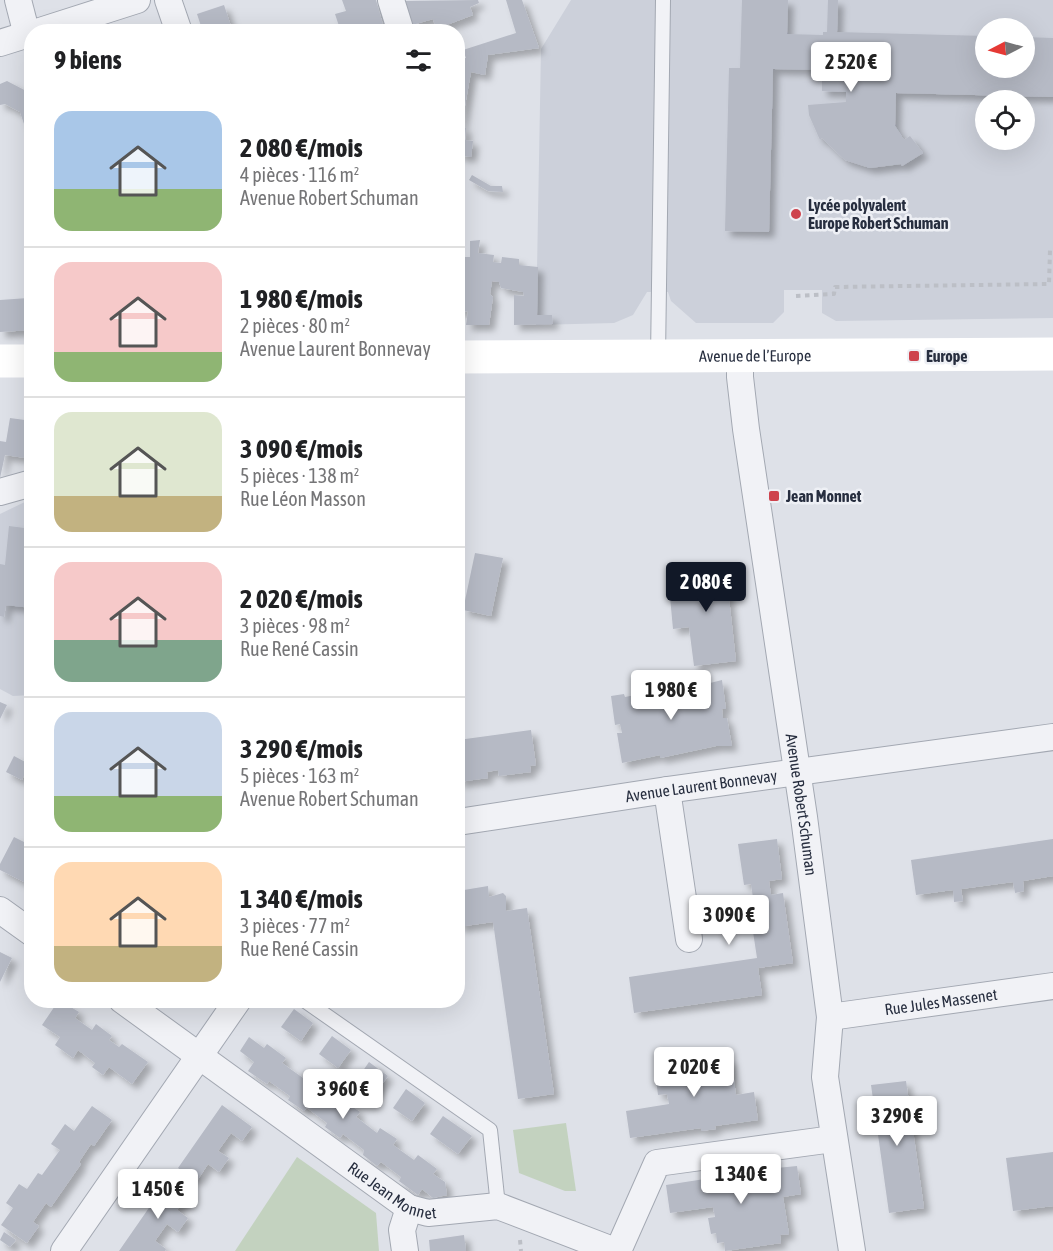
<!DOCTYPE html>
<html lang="fr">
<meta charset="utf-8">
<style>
:root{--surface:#fff;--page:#f6f6f6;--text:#202124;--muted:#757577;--line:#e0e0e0;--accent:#111827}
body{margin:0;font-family:"Asap Condensed",sans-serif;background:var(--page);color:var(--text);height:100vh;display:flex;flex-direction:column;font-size:22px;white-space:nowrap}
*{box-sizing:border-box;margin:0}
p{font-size:20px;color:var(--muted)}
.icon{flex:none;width:33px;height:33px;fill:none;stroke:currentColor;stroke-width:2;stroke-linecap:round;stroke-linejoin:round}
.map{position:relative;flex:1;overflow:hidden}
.panel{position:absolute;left:24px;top:24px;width:441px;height:984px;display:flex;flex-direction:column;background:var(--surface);border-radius:24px;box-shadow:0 6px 24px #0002}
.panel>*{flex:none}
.needle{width:39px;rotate:264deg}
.buttons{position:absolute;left:975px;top:18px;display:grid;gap:12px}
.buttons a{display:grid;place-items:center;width:60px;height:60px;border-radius:50%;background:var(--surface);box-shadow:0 6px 24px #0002;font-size:30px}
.price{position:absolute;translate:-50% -51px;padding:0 14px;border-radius:6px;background:#fff;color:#222;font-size:20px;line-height:39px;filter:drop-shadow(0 2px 3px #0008)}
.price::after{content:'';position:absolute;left:50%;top:36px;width:18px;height:14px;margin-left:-9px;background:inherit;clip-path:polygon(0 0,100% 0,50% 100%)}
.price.selected{background:var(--accent);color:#fff}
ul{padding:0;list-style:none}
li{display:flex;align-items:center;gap:18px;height:150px;padding:0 30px}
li+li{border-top:2px solid var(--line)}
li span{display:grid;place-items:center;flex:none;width:168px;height:120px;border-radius:18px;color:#555}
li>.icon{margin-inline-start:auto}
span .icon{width:72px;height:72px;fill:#fffc;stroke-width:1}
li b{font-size:26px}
h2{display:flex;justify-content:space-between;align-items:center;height:72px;padding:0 30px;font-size:26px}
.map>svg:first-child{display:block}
</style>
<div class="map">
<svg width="1053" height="1251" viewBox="0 0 1053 1251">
<defs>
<filter id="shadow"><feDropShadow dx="5.5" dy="5.5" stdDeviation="3" flood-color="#0004"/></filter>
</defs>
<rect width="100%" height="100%" fill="#dee1e8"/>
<g fill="#ccd0da" fill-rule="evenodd">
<path d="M571 0H1053V318L836 321 822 313V290H784V312L773 323H696L671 301 668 292H647L633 315 614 323 536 325 541 49ZM986 28H1024V68H986ZM986 100H1024V140H986Z"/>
<polygon points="31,499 31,695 13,696 0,689 0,514"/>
</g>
<g fill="#c3d2bf">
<polygon points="566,1123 576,1191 565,1191 519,1173 513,1130"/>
<polygon points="297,1157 376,1213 379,1251 235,1251"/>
</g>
<g fill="#b6bac5" filter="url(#shadow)">
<polygon points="342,0 376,0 385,32 341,32 335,14 346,11"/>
<polygon points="478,0 479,3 470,7 473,15 436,29 433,19 412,25 405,1"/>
<polygon points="506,0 522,0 539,48 488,55 485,75 471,72 461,128 466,128 465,140 473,141 471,157 458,155 458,59 466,58 463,50 516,33"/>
<polygon points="742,0 788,0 787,34 823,35 823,32 827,32 828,0 838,0 837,32 986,36 986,68 1024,68 1024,37 1053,38 1053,97 896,93 895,126 904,140 910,136 923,153 902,166 901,164 870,168 845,160 822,138 820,140 809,115 808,105 846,102 846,92 822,91 822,70 773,69 769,232 725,231 729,68 740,68"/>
<polygon points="224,5 233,32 203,32 197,14"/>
<polygon points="113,26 114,32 97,32 97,31"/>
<polygon points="7,81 32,94 32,148 20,112 5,104 0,105 0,84"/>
<polygon points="472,175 491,186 502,186 503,192 488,191 469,180"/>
<polygon points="480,240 478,253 494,255 493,262 501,263 502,257 519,259 519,265 538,267 537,315 552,315 553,324 514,325 514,295 524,296 523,292 501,288 499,282 492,281 490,294 493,297 489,325 466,325 468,311 458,312 459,257 470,257 470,241"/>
<polygon points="28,298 29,302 32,301 32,330 0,332 0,300"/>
<polygon points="10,418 32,421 32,459 5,455 0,478 0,441 6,442"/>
<polygon points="9,526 32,529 32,608 6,605 4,617 0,616 0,564 5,565"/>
<polygon points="475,553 503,558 491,616 463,610"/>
<polygon points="725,562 736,661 694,666 689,627 673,629 670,597 683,595 680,567"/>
<polygon points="722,680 726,709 722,709 723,718 727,718 732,746 716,746 660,758 660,755 622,763 617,733 622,733 620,724 615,725 611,696 624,694 625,697 686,685 686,689"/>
<polygon points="0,702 7,705 0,719"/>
<polygon points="531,730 536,765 530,766 531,772 499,776 498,770 487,772 488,778 458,782 458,740"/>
<polygon points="14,756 29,764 22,780 6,772"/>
<polygon points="14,837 32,846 28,858 32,859 32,886 0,870 0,864"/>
<polygon points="777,839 782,879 769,881 771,895 783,893 793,963 758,968 762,995 634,1013 629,977 757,958 748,899 753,898 751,884 744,885 738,844"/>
<polygon points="1053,839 1053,876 1023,881 1024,891 1015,893 1013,882 961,889 963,901 954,902 953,890 916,895 911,860"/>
<polygon points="488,886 489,897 503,893 506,896 506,911 527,908 554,1094 518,1099 493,922 458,927 458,891"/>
<polygon points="0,952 12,958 0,982"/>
<polygon points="59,1000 79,1012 75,1018 92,1030 96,1024 112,1036 109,1040 119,1047 122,1044 148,1062 132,1084 109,1067 103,1075 92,1067 95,1063 78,1050 73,1058 55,1045 60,1037 42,1025"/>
<polygon points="294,1009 313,1023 301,1041 281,1027"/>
<polygon points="332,1036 351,1050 338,1068 319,1054"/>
<polygon points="249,1037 264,1048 267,1044 286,1058 282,1063 303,1078 307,1073 323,1085 319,1091 340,1106 344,1101 360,1112 356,1117 377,1133 380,1128 397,1139 393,1145 414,1160 418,1155 437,1169 433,1174 445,1182 447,1195 433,1198 422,1189 418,1195 399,1181 401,1177 381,1162 377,1166 363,1155 364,1150 343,1134 340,1138 325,1127 327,1123 307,1108 304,1111 288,1100 290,1096 269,1081 267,1084 248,1071 254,1062 240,1051"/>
<polygon points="721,1050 722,1059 731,1058 736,1095 754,1092 758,1120 715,1126 716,1129 701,1131 701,1128 630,1138 626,1111 669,1104 667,1094 658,1095 656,1079 661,1079 660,1069 666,1068 665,1058"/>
<polygon points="369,1062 388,1076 375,1094 356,1081"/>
<polygon points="906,1081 924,1208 889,1213 871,1085"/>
<polygon points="406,1089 425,1103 412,1121 393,1108"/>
<polygon points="222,1105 252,1127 242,1141 231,1133 218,1151 229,1158 219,1172 208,1164 197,1181 178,1168"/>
<polygon points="92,1106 112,1120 94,1146 91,1144 79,1162 81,1164 51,1207 46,1203 33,1222 39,1226 27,1243 1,1225 13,1208 6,1203 19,1184 27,1189 38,1173 42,1175 60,1150 51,1144 65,1124 74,1131"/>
<polygon points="443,1116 472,1136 458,1154 430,1134"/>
<polygon points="1053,1152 1053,1206 1013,1211 1006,1158"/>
<polygon points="797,1166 801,1194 783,1197 789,1234 780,1235 781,1243 725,1251 724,1242 717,1243 716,1233 711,1234 708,1218 715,1217 713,1207 670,1213 666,1185 737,1174 737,1172"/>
<polygon points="169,1179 189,1193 177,1210 188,1218 178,1232 167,1224 155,1241 166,1249 165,1251 119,1251"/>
<polygon points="4,1232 16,1240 10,1247 0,1240"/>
<polygon points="464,1235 466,1251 430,1251 429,1240"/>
</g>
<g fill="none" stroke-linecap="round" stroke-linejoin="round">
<g stroke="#a3a8b2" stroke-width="16">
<g id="service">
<polyline points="658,357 663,0"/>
<polyline points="304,1000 490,1130 498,1206"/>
</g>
</g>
<g stroke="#a3a8b2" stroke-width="28">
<g id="minor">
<polyline points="18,0 27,35"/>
<polyline points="168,0 179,32"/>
<polyline points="391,0 401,32"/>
<polyline points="37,32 137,0"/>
<polyline points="0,43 32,33"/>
<path id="s1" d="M740 357V377L746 429 804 817 830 1017 825 1077 852 1251"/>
<polyline points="0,492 32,483"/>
<polyline points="667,790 689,939"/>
<path id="s2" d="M458 822 667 790 1053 737"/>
<polyline points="0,910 32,933"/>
<path id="s3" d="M122 1000 409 1208 428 1213 498 1206 615 1251"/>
<path id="s4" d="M830 1017 1053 986"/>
<polyline points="64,1251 238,1000"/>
<polyline points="405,1251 402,1230 409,1208"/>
<polyline points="618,1251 657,1163 833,1139"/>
</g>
</g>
<g stroke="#bcbfc6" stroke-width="4" stroke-dasharray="4.5 4.5" stroke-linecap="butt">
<polyline points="796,296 834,294 835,287 1049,284 1050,250"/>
<polyline points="520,1240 521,1251"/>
</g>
<use href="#service" stroke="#f1f2f6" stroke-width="14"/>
<use href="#minor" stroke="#f1f2f6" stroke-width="26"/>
<g stroke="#fff" stroke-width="33">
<path id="s5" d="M458 357 1053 354"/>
<polyline points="0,361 32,361"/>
</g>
</g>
<g fill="#ce434d" stroke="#eef0f5" stroke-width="2">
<circle cx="796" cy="214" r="6"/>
<rect x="908" y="350" width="12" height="12" rx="3"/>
<rect x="768" y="490" width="12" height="12" rx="3"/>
</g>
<g text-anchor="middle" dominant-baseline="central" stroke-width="5" stroke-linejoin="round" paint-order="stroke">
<g font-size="16" font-weight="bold" fill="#272e3f" stroke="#eef0f5" text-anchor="start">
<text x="808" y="205">Lycée polyvalent<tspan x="808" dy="18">Europe Robert Schuman</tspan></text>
<text x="926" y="356">Europe</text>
<text x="786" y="496">Jean Monnet</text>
</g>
<g font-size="16" fill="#272e3f" stroke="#eef0f5">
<text stroke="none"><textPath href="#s5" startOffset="297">Avenue de l’Europe</textPath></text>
<text stroke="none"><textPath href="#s2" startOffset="246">Avenue Laurent Bonnevay</textPath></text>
<text stroke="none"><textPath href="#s1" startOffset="452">Avenue Robert Schuman</textPath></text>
<text stroke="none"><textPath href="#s4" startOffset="112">Rue Jules Massenet</textPath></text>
<text stroke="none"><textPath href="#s3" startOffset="332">Rue Jean Monnet</textPath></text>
</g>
</g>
</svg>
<div class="buttons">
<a><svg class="needle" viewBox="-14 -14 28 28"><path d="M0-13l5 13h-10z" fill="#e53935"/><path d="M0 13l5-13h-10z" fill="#757577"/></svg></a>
<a><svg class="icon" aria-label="locate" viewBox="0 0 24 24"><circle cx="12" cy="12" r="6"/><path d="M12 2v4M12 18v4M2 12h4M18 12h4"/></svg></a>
</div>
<b class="price" style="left:851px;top:93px">2 520 €</b>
<b class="price selected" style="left:706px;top:613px">2 080 €</b>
<b class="price" style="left:671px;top:721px">1 980 €</b>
<b class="price" style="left:729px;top:946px">3 090 €</b>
<b class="price" style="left:694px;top:1098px">2 020 €</b>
<b class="price" style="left:343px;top:1120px">3 960 €</b>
<b class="price" style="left:897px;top:1147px">3 290 €</b>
<b class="price" style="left:741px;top:1205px">1 340 €</b>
<b class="price" style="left:158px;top:1220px">1 450 €</b>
<section class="panel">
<h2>9 biens<svg class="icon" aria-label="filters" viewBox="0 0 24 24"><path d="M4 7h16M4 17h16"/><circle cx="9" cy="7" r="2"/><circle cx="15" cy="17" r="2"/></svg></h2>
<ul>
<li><span style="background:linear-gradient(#a9c7e8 65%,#8fb573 0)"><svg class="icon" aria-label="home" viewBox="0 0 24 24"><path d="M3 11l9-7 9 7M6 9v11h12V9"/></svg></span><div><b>2 080 €/mois</b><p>4 pièces · 116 m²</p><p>Avenue Robert Schuman</p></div></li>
<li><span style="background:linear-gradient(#f6c9c9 75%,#8fb573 0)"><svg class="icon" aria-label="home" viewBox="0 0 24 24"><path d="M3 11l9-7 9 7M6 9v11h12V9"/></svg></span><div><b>1 980 €/mois</b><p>2 pièces · 80 m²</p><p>Avenue Laurent Bonnevay</p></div></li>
<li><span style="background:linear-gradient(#dfe7d0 70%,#c2b280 0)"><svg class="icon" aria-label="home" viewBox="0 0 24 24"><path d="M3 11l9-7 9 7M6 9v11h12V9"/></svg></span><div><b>3 090 €/mois</b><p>5 pièces · 138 m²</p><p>Rue Léon Masson</p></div></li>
<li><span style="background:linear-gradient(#f6c9c9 65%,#7fa58c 0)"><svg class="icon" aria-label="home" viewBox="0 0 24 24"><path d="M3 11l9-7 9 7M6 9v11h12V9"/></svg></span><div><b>2 020 €/mois</b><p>3 pièces · 98 m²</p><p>Rue René Cassin</p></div></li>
<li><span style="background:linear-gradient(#c9d6e8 70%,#8fb573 0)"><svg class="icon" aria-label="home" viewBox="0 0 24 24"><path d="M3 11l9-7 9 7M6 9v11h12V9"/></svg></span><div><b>3 290 €/mois</b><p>5 pièces · 163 m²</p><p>Avenue Robert Schuman</p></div></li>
<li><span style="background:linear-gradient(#ffd9b3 70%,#c2b280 0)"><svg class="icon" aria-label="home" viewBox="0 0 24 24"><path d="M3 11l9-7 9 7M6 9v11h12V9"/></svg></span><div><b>1 340 €/mois</b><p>3 pièces · 77 m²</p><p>Rue René Cassin</p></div></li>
</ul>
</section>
</div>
